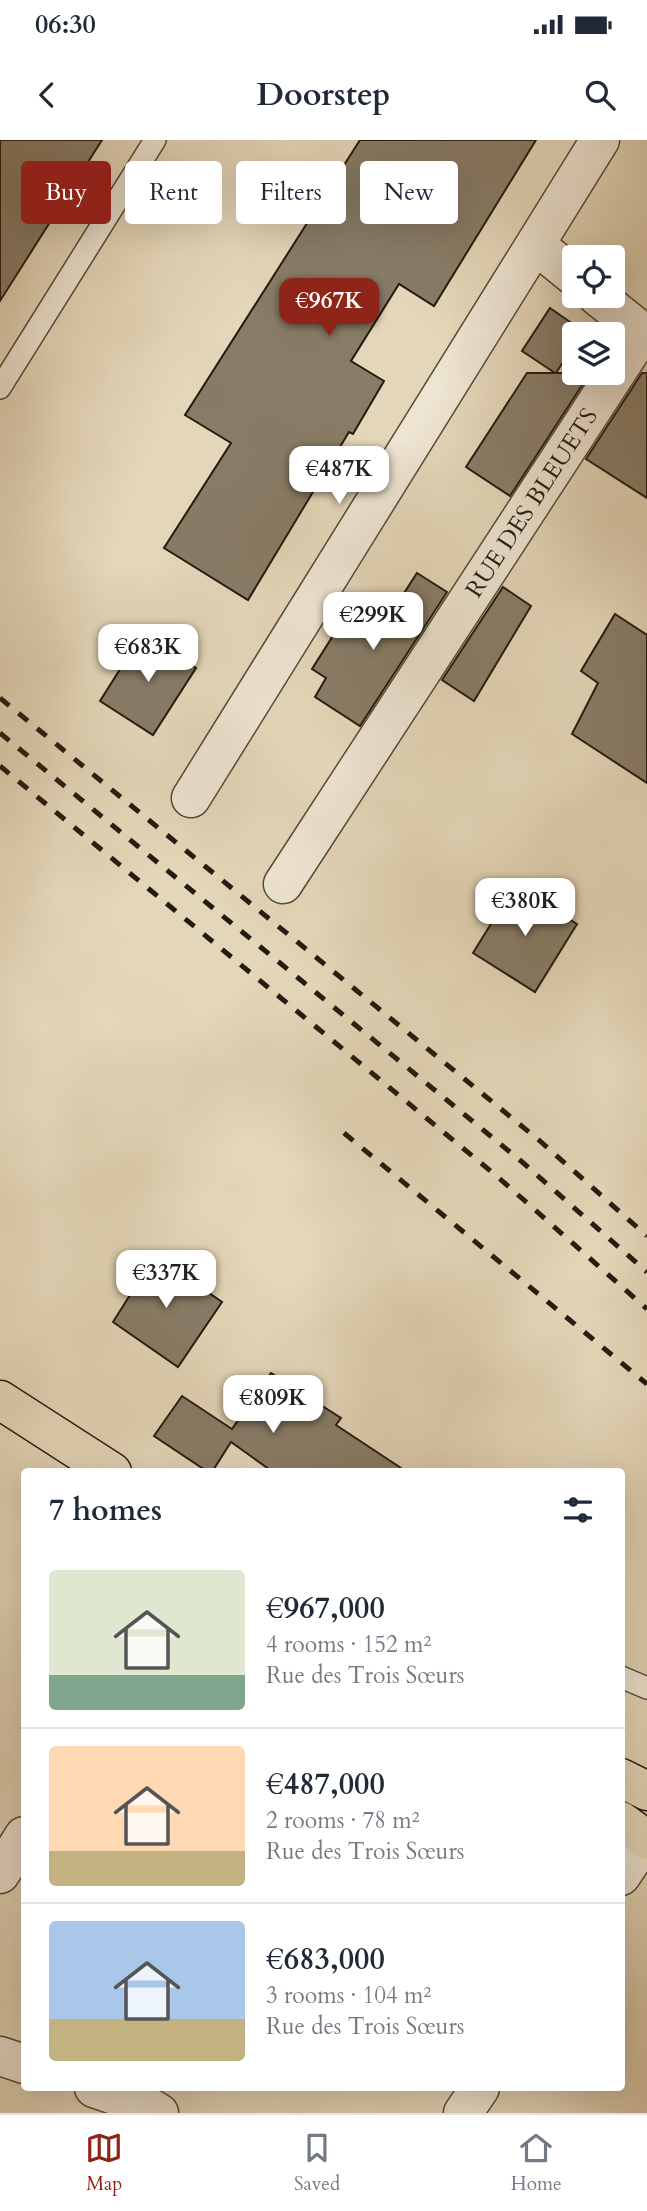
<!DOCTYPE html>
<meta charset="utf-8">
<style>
:root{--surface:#fff;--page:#f2f2f3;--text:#1f2937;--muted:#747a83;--line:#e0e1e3;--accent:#8f2418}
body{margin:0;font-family:Cardo,serif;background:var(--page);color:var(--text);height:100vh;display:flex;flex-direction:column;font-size:26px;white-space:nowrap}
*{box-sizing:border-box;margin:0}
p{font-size:23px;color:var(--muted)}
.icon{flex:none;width:38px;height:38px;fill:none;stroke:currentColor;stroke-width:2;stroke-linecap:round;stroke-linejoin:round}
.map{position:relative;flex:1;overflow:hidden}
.sheet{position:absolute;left:21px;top:1328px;width:604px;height:623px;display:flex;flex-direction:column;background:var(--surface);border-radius:7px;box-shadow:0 7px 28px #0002}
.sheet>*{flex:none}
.hud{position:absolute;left:21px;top:21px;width:606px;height:63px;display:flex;gap:14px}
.tools{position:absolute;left:562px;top:105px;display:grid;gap:14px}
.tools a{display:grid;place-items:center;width:63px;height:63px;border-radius:7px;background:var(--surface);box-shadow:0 7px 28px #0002;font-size:35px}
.price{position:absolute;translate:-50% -60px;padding:0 16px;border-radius:14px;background:#fff;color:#222;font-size:23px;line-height:46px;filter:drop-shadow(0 2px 4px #0008)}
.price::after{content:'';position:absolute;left:50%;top:42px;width:21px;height:16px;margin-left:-10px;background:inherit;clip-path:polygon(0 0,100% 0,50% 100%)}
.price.current{background:var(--accent);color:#fff}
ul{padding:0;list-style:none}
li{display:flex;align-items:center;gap:21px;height:175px;padding:0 28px}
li+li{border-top:2px solid var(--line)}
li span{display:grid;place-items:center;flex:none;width:196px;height:140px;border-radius:7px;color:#555}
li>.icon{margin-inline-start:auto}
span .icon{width:84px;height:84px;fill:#fffc;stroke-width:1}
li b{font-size:30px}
h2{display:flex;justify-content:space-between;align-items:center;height:84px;padding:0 28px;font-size:30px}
.tag{padding:0 24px;border-radius:7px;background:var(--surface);box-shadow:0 7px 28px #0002;font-size:24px;line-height:63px}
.tag.current{background:var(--accent);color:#fff}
.status{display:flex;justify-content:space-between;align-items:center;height:49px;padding:0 35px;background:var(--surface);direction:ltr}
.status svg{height:19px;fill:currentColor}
header{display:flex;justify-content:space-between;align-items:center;height:91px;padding:0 28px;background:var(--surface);font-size:32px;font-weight:700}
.dock{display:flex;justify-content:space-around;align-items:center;height:98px;border-top:2px solid var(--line);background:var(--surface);font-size:19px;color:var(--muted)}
.dock a{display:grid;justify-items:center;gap:4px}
.dock .current{color:var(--accent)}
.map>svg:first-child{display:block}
</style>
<div class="status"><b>06:30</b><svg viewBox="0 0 49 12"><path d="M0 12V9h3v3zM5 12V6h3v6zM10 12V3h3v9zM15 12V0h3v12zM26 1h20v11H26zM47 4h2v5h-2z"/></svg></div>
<header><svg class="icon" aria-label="back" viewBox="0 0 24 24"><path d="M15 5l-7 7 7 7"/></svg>Doorstep<svg class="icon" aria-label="search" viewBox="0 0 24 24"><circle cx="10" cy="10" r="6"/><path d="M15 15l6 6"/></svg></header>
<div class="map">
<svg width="647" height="1973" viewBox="0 0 647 1973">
<rect width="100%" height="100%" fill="#e4d6b8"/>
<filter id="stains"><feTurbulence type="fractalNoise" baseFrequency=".00286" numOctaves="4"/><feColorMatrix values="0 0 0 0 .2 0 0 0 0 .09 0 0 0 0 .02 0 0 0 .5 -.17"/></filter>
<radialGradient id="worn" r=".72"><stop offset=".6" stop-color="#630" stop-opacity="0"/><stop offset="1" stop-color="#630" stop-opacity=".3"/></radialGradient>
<g fill="#887c67" stroke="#241b0f" stroke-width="2">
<polygon points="0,0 102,0 0,161"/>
<polygon points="360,0 536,0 434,166 399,144 351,221 384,241 353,294 349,292 248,460 164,408 231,303 185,275"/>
<polygon points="550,168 583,191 581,194 574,194 574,205 556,233 590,233 510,356 466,327 527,233 555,233 522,211"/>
<polygon points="642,233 647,233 647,358 586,319"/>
<polygon points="417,433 447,452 360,586 315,557 326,538 312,529 348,472 379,492"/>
<polygon points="503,447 531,466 474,561 442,540"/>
<polygon points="615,474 647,495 647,643 572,594 598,543 581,531"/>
<polygon points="143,493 196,528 153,595 100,561"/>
<polygon points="515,745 577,784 535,852 473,813"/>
<polygon points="150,1112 222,1162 178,1227 113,1182 130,1155 124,1150"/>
<polygon points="271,1233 341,1278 336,1285 407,1332 273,1332 231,1302 212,1332 208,1332 154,1296 182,1256 232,1289"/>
</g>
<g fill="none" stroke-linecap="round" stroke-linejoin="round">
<g stroke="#544a39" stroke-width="24">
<g id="lane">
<polyline points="0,248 155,0"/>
<polyline points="621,1537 647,1548"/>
</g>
</g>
<g stroke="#544a39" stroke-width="41">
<g id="street">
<polyline points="537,106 574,136"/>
<polyline points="597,156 647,196"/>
<polyline points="191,658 600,0"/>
<path id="s1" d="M283 744 642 193"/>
<polyline points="0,1734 24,1696"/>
<polyline points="621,1736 647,1697"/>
<polyline points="0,1916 24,1924"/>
<polyline points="94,1948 149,1967 159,1973"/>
<polyline points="463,1973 480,1948"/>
</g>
</g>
<g stroke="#241b0f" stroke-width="41">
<g id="primary">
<polyline points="0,1260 112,1332"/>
<polyline points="621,1638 647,1651"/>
<polyline points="621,1681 647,1700"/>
</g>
</g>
<use href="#lane" stroke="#ede4d1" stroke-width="21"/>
<use href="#street" stroke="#ede4d1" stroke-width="38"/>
<use href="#primary" stroke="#e4d6b8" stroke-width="38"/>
<g stroke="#241b0f" stroke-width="5" stroke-dasharray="12 12" stroke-linecap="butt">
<polyline points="0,558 540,1001 647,1096"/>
<polyline points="0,593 521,1021 647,1132"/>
<polyline points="0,626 499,1038 647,1169"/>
<polyline points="344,993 647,1244"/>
</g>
</g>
<g text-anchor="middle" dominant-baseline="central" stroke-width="7" stroke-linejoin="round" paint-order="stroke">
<g font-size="24" fill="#241b0f" stroke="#ede4d1">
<text stroke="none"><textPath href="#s1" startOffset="455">RUE DES BLEUETS</textPath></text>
</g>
</g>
<rect width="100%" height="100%" filter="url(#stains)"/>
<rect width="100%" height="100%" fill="url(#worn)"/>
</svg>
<div class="tools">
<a><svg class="icon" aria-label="locate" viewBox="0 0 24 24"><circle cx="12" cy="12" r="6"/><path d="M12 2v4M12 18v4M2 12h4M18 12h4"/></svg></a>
<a><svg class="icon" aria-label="layers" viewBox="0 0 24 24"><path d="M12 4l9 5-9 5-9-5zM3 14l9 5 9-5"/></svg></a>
</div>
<b class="price current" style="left:329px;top:198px">€967K</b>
<b class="price" style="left:339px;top:366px">€487K</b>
<b class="price" style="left:373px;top:512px">€299K</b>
<b class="price" style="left:148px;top:544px">€683K</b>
<b class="price" style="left:525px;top:798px">€380K</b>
<b class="price" style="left:166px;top:1170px">€337K</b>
<b class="price" style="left:273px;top:1295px">€809K</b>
<div class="hud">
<a class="tag current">Buy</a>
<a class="tag">Rent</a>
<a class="tag">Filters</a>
<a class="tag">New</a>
</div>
<section class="sheet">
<h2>7 homes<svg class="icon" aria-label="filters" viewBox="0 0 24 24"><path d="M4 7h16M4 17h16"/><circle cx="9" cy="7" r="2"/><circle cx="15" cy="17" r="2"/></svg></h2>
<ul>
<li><span style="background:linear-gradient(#dfe7d0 75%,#7fa58c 0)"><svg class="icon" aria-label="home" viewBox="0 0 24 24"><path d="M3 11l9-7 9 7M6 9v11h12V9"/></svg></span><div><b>€967,000</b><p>4 rooms · 152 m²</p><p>Rue des Trois Sœurs</p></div></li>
<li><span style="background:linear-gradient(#ffd9b3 75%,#c2b280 0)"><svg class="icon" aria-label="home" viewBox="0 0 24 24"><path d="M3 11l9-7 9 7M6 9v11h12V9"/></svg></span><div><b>€487,000</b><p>2 rooms · 78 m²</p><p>Rue des Trois Sœurs</p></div></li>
<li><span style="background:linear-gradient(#a9c7e8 70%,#c2b280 0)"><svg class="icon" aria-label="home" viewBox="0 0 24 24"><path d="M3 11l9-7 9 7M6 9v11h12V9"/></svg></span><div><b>€683,000</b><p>3 rooms · 104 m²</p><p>Rue des Trois Sœurs</p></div></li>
</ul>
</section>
</div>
<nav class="dock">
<a class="current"><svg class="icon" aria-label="map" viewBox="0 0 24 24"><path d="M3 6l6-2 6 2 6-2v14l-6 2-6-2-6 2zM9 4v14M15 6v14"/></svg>Map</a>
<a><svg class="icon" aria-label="saved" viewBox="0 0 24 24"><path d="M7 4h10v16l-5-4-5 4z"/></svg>Saved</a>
<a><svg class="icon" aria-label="home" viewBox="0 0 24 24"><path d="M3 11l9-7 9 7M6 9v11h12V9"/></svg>Home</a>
</nav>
